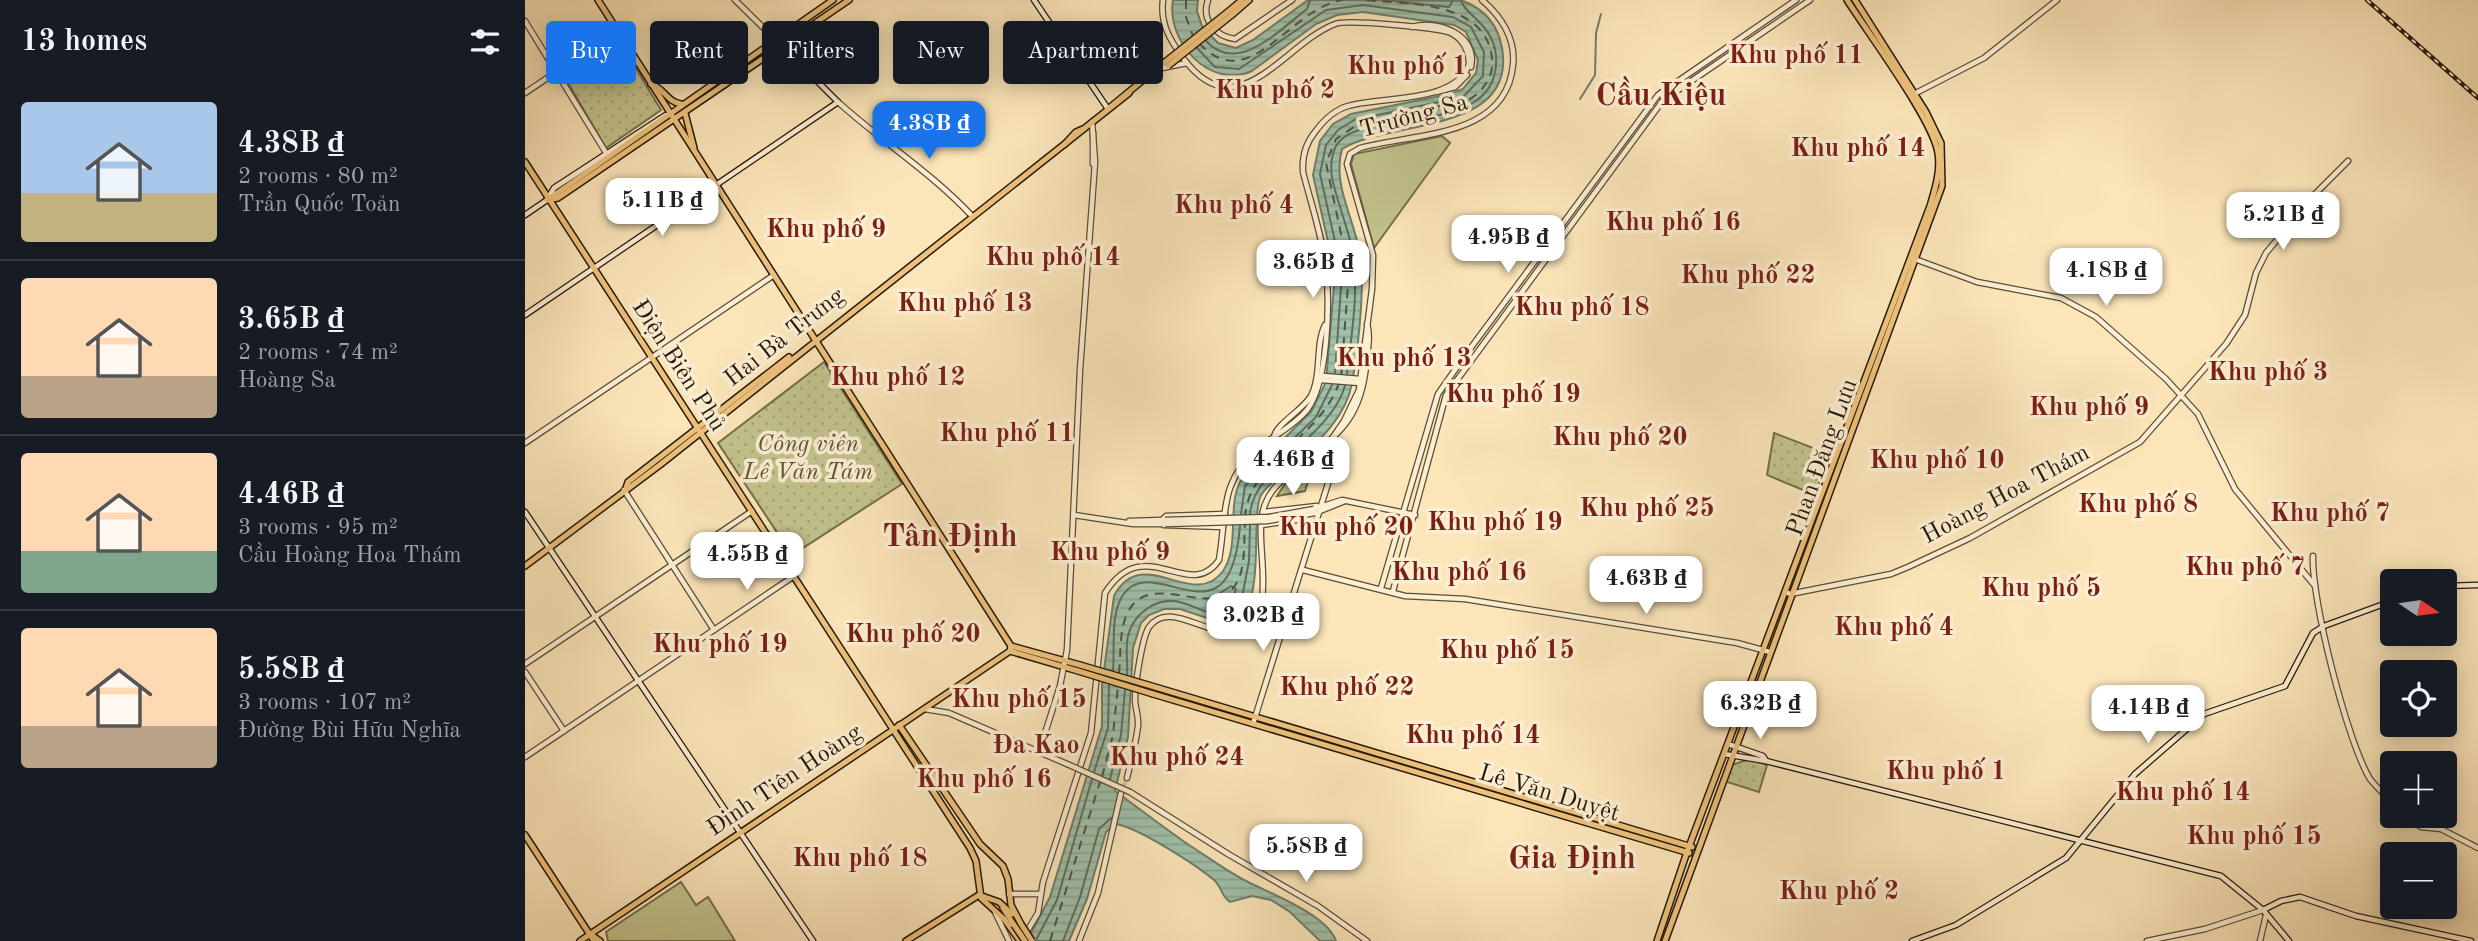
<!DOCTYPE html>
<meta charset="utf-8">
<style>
:root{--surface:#171b24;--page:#242831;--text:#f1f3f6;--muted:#9ea1a6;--line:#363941;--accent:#1a73e8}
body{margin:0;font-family:"Old Standard TT",serif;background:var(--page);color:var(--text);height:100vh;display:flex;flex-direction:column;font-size:26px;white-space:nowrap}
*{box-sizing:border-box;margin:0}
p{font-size:23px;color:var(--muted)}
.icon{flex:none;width:38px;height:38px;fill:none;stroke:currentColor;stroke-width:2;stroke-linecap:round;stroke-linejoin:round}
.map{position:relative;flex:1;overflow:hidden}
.panel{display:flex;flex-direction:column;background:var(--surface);width:525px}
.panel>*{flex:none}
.guide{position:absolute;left:21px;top:21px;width:665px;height:63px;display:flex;gap:14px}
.needle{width:46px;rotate:103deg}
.buttons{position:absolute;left:1855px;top:569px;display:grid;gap:14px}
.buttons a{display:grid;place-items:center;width:77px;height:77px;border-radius:7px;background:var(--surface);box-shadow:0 4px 18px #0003;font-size:35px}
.price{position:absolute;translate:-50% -60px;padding:0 16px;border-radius:14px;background:#fff;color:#222;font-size:23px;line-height:46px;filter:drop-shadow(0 2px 4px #0008)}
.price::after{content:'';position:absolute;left:50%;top:42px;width:21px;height:16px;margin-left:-10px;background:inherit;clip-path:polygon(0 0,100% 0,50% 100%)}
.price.active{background:var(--accent);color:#fff}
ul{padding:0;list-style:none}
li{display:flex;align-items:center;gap:21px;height:175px;padding:0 21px}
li+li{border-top:2px solid var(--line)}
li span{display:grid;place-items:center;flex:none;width:196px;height:140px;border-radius:7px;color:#555}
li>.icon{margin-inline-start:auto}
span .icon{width:84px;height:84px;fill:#fffc;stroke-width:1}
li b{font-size:30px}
h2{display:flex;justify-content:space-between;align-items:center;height:84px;padding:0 21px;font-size:30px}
.tag{padding:0 24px;border-radius:7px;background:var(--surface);box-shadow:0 4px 18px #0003;font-size:24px;line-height:63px}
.tag.active{background:var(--accent);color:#fff}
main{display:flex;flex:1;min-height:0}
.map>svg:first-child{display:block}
</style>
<main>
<section class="panel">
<h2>13 homes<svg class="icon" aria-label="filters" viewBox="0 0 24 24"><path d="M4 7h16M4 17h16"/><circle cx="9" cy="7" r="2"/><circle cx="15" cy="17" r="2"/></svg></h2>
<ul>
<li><span style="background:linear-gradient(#a9c7e8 65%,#c2b280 0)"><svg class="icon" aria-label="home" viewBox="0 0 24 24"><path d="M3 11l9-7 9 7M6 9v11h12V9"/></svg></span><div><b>4.38B ₫</b><p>2 rooms · 80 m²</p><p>Trần Quốc Toản</p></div></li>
<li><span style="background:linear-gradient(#ffd9b3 70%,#b9a48a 0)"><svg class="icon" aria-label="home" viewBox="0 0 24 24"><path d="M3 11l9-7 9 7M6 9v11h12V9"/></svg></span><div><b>3.65B ₫</b><p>2 rooms · 74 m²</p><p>Hoàng Sa</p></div></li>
<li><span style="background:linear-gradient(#ffd9b3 70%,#7fa58c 0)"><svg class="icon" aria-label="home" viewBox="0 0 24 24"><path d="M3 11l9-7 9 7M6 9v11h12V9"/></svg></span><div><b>4.46B ₫</b><p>3 rooms · 95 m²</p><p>Cầu Hoàng Hoa Thám</p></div></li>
<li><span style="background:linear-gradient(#ffd9b3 70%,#b9a48a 0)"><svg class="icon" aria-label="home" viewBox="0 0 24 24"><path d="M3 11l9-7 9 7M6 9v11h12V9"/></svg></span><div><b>5.58B ₫</b><p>3 rooms · 107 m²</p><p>Đường Bùi Hữu Nghĩa</p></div></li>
</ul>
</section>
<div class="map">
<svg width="1953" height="941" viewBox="0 0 1953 941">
<defs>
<pattern id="park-dots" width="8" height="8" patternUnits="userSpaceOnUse" patternTransform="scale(1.75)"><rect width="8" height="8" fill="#c2c38d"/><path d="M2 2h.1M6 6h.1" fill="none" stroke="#a7a778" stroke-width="1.8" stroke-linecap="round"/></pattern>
<pattern id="water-rules" width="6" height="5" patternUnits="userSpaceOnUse" patternTransform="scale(1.75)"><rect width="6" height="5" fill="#9fc0aa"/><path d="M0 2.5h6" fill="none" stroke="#89a491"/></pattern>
</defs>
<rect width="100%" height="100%" fill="#fbe5b9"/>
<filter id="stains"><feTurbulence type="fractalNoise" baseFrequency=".00286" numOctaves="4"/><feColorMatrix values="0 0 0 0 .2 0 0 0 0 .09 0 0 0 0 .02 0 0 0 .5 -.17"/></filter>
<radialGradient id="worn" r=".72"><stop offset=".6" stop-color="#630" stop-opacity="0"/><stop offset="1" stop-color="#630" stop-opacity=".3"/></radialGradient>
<g fill="#c2c38d" stroke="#746e4c" stroke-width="2">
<polygon points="917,136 925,143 849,248 826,164 829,154"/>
<polygon points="156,882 171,905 183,897 210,941 83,941 81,932"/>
</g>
<g fill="url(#park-dots)" stroke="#746e4c" stroke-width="2">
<polygon points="91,35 136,110 81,148 36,71"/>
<polygon points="299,362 377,484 267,555 193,443"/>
<polygon points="1249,433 1304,454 1290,495 1242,475"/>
<polygon points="790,460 780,491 752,496 762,481"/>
<polygon points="1225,759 1242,765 1234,792 1199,781 1207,765"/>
</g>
<path fill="url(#water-rules)" stroke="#6e7d6a" stroke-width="2" d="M648 0H673L672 11 677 26 693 43 711 48 728 40 783 0 938 1C959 9 973 25 977 48 992 135 865 119 817 149 806 187 833 224 836 262 839 294 833 351 827 383 820 424 782 450 754 477 746 484 736 491 734 501 726 532 743 619 700 624L655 609H639L624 615 616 623 608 648 603 737 590 791C615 809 639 828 664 845 683 857 703 872 723 882 747 894 802 915 811 941H795L765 912 746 900 727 896 705 902C696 896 697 887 689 880 671 865 614 828 591 824L581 832 562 899 544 941H502L525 897 577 726V685L589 596C618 542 668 612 698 571 715 546 702 508 715 482L786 412 801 382 810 273 788 175 795 141 808 124 826 114 925 94 938 89 951 73 953 60 941 32 929 25 838 12 812 15 791 24 727 71C685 90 641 42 648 0Z"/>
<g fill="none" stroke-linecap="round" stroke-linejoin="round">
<g stroke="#626c5a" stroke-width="2">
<polyline points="857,0 924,7 928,0"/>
<path d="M681 41C713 76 755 29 782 9L785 0"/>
<polyline points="672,48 690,67 714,69 801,10 838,5 928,17 946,27 959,52 958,76 938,97 829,120 813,130 801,145 795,174 817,273 810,373"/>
<path d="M822 374C826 338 833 298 829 262 828 245 821 227 816 210 810 189 801 170 810 148 830 103 977 143 971 56 969 24 938 14 936 0"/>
<polyline points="716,514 720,486 791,417 807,385"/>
<path d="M725 514C729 466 804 439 820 386"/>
<polygon points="706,586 711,589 706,605 699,608 686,604 686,599"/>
<path d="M588 670C590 648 585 614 598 595 629 549 705 652 715 526"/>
<path d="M602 674C603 661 600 648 603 636 609 612 634 595 658 603 672 607 685 615 700 617L715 608 724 561 725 525"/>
<polyline points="569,772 583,728 584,685"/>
<polyline points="585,779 596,735 600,690"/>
<polyline points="511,940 532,900 567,779"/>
<polyline points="538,941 555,897 574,829 586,818"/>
</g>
<polyline stroke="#6e7d6a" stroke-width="2" points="1055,99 1070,75 1071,33 1076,14"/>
<g stroke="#505343" stroke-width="2" stroke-dasharray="9 7" stroke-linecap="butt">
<polyline points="661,0 661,17 668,36"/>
<path d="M674 43C725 98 764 8 818 0"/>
<path d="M816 378 824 272 801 163 811 139 832 125 945 99C959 90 969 76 967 59 962 0 881 4 838 0"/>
<path d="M720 518C723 460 794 440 814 383"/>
<path d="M594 673C596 655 594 631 602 614 626 562 699 633 716 572 720 557 719 539 720 523"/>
<polyline points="577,777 588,735 593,686"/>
<polyline points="525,941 575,782"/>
</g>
<polyline stroke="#dbc69f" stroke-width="4.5" stroke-dasharray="4.5 2" stroke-linecap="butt" points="596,792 602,778"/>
<g stroke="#5a4c36" stroke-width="7">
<g id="tertiary">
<polyline points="210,0 251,40"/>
<path d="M683 0C676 20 690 36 710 39L767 0"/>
<polyline points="0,21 83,156"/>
<path d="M887 27C913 19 953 35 946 67"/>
<polyline points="637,68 662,63"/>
<polyline points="911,92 930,87 942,75"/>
<polyline points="0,93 92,31"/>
<polyline points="1389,94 1459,58 1532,0"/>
<polyline points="1140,99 1285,0"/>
<path d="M313 102C356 141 407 173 447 216"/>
<polyline points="568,164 568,132"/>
<polyline points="1387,258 1452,282 1536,298 1571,317 1641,379 1673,414 1710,489 1790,586"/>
<polyline points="798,376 835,379"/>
<polyline points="796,380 835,383"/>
<path d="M749 437C751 424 778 410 786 396 797 375 790 345 800 325"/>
<path d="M806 440 819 421 834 390 847 289 848 255 822 164 825 154 835 148C888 133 981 139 988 65 991 39 976 16 957 0"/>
<polyline points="0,443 249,275"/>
<polyline points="99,490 189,630"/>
<polyline points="789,509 817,500 890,515"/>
<polyline points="795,511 820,501"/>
<polyline points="738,512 792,506"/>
<polyline points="549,515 608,524 640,524"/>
<polyline points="637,520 641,516 700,514"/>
<polyline points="604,521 638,520"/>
<polyline points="639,525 698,527"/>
<polyline points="737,525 785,518 794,512"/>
<path d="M1788 556C1786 599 1822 741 1845 779 1851 787 1860 795 1867 802"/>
<polyline points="778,570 880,596 940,599 1212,643 1245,652"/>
<polyline points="856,588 913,394 939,357 1133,95 1271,0"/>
<polyline points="868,591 921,395 1139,99 1136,93"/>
<polyline points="1261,592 1265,594 1366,574 1383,567 1445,538 1615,442 1701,344 1720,315 1731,273 1741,253 1791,193 1823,161"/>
<polyline points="0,664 227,511"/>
<polyline points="0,672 39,731"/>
<polyline points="400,709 424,713 542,764"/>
<polyline points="728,724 810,461 800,444"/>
<polyline points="514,752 535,686 542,650 555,370 570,162 567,122"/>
<polyline points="0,757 269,576"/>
<path d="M602 778C606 761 611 743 613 726 614 717 610 708 610 699 610 685 617 638 624 627 647 595 693 650 723 625 754 599 725 536 741 502 746 489 758 479 769 470 809 436 835 424 841 366 842 353 846 336 842 324"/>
<polyline points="605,792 703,854 793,906 842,941"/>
<polyline points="1881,816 1896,827 1916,829 1953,848"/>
<polyline points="484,894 515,894"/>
<polyline points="470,912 484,941"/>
<path d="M501 933 513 913 518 882 566 733 580 593C620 530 664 604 694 560 702 513 694 482 733 449 749 435 768 427 782 410 803 383 805 303 801 270 798 238 786 204 778 172 777 157 780 144 790 132 798 121 809 110 823 106 854 96 932 104 944 64 944 51 938 39 926 33 914 28 822 19 810 24 758 44 713 132 658 58 645 40 635 24 638 0"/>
<polyline points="554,941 573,893 596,793"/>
<polyline points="1622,941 1680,929 1738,910"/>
<polyline points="1735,941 1741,915"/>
</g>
</g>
<g stroke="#25190b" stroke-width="7">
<g id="secondary">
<polyline points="509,0 583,109"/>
<polyline points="0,215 22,200 29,188 141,115"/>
<polyline points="0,315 313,102 257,46"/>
<polyline points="0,512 288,941"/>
<polyline points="1920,586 1953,585"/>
<polyline points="1203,744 1238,756 1241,761"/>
<polyline points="1199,754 1241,761 1696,876 1738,910 1764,941"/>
<polyline points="1738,910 1756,901 1775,897 1831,916 1946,941"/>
<polyline points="1387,941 1431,925 1541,858 1610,774 1679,714 1760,686 1788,633 1799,626 1867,601"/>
</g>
</g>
<g stroke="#25190b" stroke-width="8">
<g id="primary">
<polyline points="73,0 486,646"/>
<polyline points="705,10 717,0"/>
<polyline points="708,14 724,0"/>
<polyline points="268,56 266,46 269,39"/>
<path d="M126 84C139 88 142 102 156 104"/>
<polyline points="583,109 640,62"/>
<polyline points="160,113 169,148"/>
<polyline points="540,144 551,132 558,129"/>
<polyline points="0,162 445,848 451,861 456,898 479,919 495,941"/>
<polyline points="25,198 308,0"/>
<polyline points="22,200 33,198 324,0"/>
<polyline points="101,488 103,482 264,357"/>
<polyline points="0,566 136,464 604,93"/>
<polyline points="486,646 555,665"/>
<polyline points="485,651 553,671"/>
<polyline points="630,687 1167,847"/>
<polyline points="628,694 1164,853"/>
<polyline points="374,725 455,844 478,866 483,879 486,905 496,924"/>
<polyline points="0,835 69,941"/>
<polyline points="454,895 474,902 487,914"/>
<polyline points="478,908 489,925"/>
<polyline points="65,934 75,941"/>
<polyline points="55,941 485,651 486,646"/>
<polyline points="381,941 454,895"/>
<path d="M1132 941 1162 852 1405 206C1410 189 1416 171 1413 153 1408 120 1343 33 1322 0"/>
<polyline points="1140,941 1417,186 1416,143 1401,112 1330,0"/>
</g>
</g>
<use href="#tertiary" stroke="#fceed2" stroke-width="4.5"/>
<use href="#secondary" stroke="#fceed2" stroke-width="4.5"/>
<use href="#primary" stroke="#eec27c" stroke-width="5"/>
<g stroke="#25190b" stroke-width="4.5">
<polyline id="rail" points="1842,0 1953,98"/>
</g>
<use href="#rail" stroke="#fceed2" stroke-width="2" stroke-dasharray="5" stroke-linecap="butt"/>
<g stroke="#5a4c36" stroke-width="7" stroke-linecap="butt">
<g id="tertiary-bridge">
<polyline points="640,520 744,517 789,509"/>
<polyline points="640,524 742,521 790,513"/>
<polyline points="542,764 605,792"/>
</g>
</g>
<g stroke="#25190b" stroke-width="8" stroke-linecap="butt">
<g id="primary-bridge">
<polyline points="640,62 705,10"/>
<polyline points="643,66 708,14"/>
<polyline points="555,665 630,687"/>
<polyline points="553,671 628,694"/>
<polyline points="496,924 507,941"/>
<polyline points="489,925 500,941"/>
</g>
</g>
<use href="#tertiary-bridge" stroke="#fceed2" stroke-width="4.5"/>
<use href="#primary-bridge" stroke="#eec27c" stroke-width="5"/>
</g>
<g text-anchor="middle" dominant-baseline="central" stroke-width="7" stroke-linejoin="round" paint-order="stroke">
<g font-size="24" fill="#25190b" stroke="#fceed2">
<text transform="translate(889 117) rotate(-15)">Trường Sa</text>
<text transform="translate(260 338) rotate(-38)">Hai Bà Trưng</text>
<text transform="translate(153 366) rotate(57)">Điện Biên Phủ</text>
<text transform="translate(1298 458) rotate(-70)">Phan Đăng Lưu</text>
<text transform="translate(1481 495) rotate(-28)">Hoàng Hoa Thám</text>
<text transform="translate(260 781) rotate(-34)">Đinh Tiên Hoàng</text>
<text transform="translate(1024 794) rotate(17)">Lê Văn Duyệt</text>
</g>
<g font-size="24" font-style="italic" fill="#5c5438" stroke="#fceed2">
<text x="283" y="445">Công viên<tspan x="283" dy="28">Lê Văn Tám</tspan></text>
</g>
<g font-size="26" font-weight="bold" fill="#7a1f14" stroke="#fceed2">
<text x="1271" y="56">Khu phố 11</text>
<text x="882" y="67">Khu phố 1</text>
<text x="750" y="91">Khu phố 2</text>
<text x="1333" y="149">Khu phố 14</text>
<text x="709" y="206">Khu phố 4</text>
<text x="1148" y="223">Khu phố 16</text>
<text x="301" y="230">Khu phố 9</text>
<text x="528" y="258">Khu phố 14</text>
<text x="1223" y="276">Khu phố 22</text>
<text x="440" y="304">Khu phố 13</text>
<text x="1057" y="308">Khu phố 18</text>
<text x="879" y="359">Khu phố 13</text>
<text x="1743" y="373">Khu phố 3</text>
<text x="373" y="378">Khu phố 12</text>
<text x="988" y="395">Khu phố 19</text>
<text x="1564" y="408">Khu phố 9</text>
<text x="482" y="434">Khu phố 11</text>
<text x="1095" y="438">Khu phố 20</text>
<text x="1412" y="461">Khu phố 10</text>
<text x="1613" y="505">Khu phố 8</text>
<text x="1122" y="509">Khu phố 25</text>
<text x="1805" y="514">Khu phố 7</text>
<text x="970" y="523">Khu phố 19</text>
<text x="821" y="528">Khu phố 20</text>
<text x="585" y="553">Khu phố 9</text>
<text x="1720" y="568">Khu phố 7</text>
<text x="934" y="573">Khu phố 16</text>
<text x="1516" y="589">Khu phố 5</text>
<text x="1369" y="628">Khu phố 4</text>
<text x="388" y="635">Khu phố 20</text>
<text x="195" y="645">Khu phố 19</text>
<text x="982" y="651">Khu phố 15</text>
<text x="822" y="688">Khu phố 22</text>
<text x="494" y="700">Khu phố 15</text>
<text x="948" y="736">Khu phố 14</text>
<text x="511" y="746">Đa Kao</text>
<text x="652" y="758">Khu phố 24</text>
<text x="1421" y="772">Khu phố 1</text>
<text x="459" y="780">Khu phố 16</text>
<text x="1658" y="793">Khu phố 14</text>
<text x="1729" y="837">Khu phố 15</text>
<text x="335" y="859">Khu phố 18</text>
<text x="1314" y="892">Khu phố 2</text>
</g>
<g font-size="32" font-weight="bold" fill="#7a1f14" stroke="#fceed2">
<text x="1136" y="97">Cầu Kiệu</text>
<text x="425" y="538">Tân Định</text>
<text x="1047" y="860">Gia Định</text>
</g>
</g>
<rect width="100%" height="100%" filter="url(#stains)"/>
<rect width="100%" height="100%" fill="url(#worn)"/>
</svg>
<div class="buttons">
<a><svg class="needle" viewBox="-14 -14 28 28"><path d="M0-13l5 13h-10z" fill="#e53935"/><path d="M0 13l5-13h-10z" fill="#9ea1a6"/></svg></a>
<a><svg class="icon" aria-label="locate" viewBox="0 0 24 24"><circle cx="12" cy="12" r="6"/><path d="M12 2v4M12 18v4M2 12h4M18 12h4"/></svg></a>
<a>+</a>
<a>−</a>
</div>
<b class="price active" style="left:404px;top:161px">4.38B ₫</b>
<b class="price" style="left:137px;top:238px">5.11B ₫</b>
<b class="price" style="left:1758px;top:252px">5.21B ₫</b>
<b class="price" style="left:983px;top:275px">4.95B ₫</b>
<b class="price" style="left:788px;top:300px">3.65B ₫</b>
<b class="price" style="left:1581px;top:308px">4.18B ₫</b>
<b class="price" style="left:768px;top:497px">4.46B ₫</b>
<b class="price" style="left:222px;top:592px">4.55B ₫</b>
<b class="price" style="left:1121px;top:616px">4.63B ₫</b>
<b class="price" style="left:738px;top:653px">3.02B ₫</b>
<b class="price" style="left:1235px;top:741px">6.32B ₫</b>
<b class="price" style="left:1623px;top:745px">4.14B ₫</b>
<b class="price" style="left:781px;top:884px">5.58B ₫</b>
<div class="guide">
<a class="tag active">Buy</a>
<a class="tag">Rent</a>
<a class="tag">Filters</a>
<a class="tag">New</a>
<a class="tag">Apartment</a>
</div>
</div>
</main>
